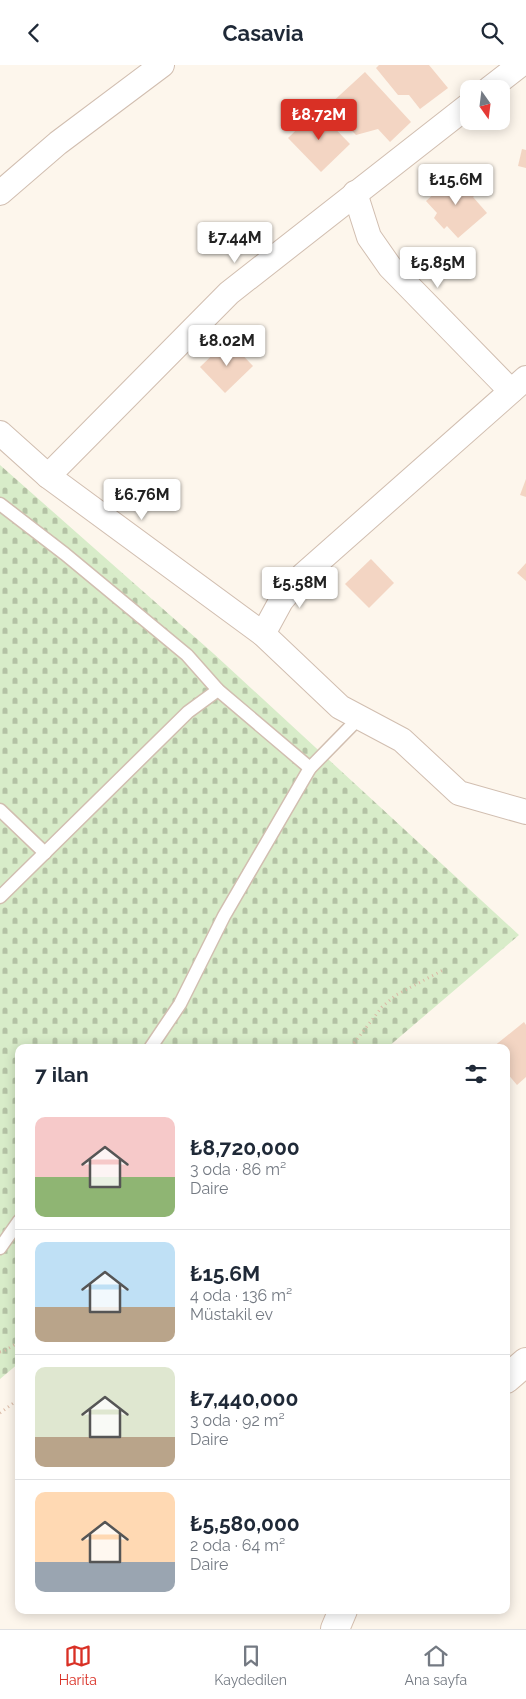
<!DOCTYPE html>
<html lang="tr">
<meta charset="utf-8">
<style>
:root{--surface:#fff;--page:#f6f6f7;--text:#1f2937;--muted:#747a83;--line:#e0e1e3;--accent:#d93025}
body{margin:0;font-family:Raleway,sans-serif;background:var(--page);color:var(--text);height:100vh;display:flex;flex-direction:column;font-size:19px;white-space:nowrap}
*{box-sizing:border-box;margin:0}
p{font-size:16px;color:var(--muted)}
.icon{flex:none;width:28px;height:28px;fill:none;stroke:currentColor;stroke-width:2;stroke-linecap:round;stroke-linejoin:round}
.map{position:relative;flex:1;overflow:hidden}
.sheet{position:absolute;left:15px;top:979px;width:495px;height:570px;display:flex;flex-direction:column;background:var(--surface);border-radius:10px;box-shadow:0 2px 12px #0003}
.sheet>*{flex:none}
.needle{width:32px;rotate:166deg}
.controls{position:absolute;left:460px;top:15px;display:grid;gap:10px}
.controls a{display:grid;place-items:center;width:50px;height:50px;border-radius:10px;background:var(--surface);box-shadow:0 2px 12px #0003;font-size:25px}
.price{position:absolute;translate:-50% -42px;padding:0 11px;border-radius:5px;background:#fff;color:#222;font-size:16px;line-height:32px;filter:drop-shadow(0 1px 2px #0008)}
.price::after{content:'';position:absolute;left:50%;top:30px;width:15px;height:11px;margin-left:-8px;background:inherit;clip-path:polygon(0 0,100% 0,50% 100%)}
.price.on{background:var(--accent);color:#fff}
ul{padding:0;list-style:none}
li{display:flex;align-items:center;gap:15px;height:125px;padding:0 20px}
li+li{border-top:1px solid var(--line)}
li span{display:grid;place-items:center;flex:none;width:140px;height:100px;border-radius:10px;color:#555}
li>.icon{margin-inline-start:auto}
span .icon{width:60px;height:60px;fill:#fffc;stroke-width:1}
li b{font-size:21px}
h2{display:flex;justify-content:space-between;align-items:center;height:60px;padding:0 20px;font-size:21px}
header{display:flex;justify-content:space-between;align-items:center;height:65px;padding:0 20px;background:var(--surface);font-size:22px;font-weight:700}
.dock{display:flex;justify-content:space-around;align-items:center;height:70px;border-top:1px solid var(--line);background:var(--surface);font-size:14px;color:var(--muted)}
.dock a{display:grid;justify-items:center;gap:2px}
.dock .on{color:var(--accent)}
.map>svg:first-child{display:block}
</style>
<header><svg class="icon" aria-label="back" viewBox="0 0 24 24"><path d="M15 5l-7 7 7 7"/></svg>Casavia<svg class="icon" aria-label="search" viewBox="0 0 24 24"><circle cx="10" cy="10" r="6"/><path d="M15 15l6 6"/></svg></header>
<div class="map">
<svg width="526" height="1564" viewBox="0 0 526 1564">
<defs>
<pattern id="cemetery-stones" width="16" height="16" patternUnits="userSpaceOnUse" patternTransform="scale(1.25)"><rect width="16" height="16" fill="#d8ecc9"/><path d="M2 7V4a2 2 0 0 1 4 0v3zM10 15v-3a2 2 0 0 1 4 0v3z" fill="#b4c2a5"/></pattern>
</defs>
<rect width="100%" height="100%" fill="#fdf6ec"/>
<polygon fill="url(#cemetery-stones)" points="0,400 214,589 519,870 388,982 19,982 19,1298 0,1314"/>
<g fill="#f3d5c3">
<polygon points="379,0 429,0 448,23 420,44 409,30 398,30 376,3"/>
<polygon points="365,7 411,57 390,77 378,64 356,70 328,41"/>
<polygon points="317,45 350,79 321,107 288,73"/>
<polygon points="522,84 526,85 526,103 518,101"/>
<polygon points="457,108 476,129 473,132 487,148 458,173 447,161 444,164 434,153 437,148 426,136"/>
<polygon points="228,275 253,301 225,328 200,302"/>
<polygon points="526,414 526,432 520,430"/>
<polygon points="371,494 394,518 369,543 345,519"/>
<polygon points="526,498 526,516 517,508"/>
<polygon points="524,957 526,960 526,1012 517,1020 506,1007 506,982 493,982"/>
</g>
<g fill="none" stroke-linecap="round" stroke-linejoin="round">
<g stroke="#d1beb0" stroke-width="15">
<g id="lane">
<polyline points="0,439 65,489 187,590 218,625 310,703"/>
<polyline points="0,745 45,788"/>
<polyline points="0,832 188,647 218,625"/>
<polyline points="151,982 180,939 224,851 310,703 360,652"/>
<polyline points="0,1183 19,1156"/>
</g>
</g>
<g stroke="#d1beb0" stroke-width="26">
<g id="street">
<polyline points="489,24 520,0"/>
<polyline points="0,128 58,78 162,0"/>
<polyline points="355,128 369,172 390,202 511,326"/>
<polyline points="526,313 302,511 281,536 263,569 340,642 402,675 459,728 526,747"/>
<polyline points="0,368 48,411 263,569"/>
<polyline points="48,411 229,228 469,40"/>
</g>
</g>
<g stroke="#d6c0b0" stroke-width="30">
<g id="secondary">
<polyline points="506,1314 526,1297"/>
<polyline points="335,1564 343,1545"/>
</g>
</g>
<g stroke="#d9b8a5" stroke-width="3" stroke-dasharray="1 4" stroke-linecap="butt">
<polyline points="351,982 382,942 396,930 445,904"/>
<polyline points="0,1287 4,1286 19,1277"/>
<polyline points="0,1348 19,1334"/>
</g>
<use href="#lane" stroke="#fff" stroke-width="12"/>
<use href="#street" stroke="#fff" stroke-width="24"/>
<use href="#secondary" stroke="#fff" stroke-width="28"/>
</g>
</svg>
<div class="controls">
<a><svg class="needle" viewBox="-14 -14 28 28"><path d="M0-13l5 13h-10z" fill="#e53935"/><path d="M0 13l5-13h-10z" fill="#747a83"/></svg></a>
</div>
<b class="price on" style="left:319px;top:76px">₺8.72M</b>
<b class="price" style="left:456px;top:141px">₺15.6M</b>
<b class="price" style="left:235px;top:199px">₺7.44M</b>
<b class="price" style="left:438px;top:224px">₺5.85M</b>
<b class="price" style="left:227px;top:302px">₺8.02M</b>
<b class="price" style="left:142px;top:456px">₺6.76M</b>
<b class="price" style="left:300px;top:544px">₺5.58M</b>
<section class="sheet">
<h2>7 ilan<svg class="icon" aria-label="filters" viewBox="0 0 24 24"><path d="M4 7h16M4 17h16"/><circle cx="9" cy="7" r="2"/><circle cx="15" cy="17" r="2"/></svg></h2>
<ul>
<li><span style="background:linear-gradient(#f6c9c9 60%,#8fb573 0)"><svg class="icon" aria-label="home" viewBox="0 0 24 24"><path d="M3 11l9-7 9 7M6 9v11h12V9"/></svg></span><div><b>₺8,720,000</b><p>3 oda · 86 m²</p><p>Daire</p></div></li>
<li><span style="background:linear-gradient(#bfe0f5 65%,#b9a48a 0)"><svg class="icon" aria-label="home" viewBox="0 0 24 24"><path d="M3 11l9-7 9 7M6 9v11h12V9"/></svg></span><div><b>₺15.6M</b><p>4 oda · 136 m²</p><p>Müstakil ev</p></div></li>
<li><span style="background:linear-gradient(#dfe7d0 70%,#b9a48a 0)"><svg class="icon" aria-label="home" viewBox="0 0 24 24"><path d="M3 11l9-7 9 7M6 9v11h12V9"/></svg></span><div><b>₺7,440,000</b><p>3 oda · 92 m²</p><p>Daire</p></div></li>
<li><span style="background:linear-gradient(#ffd9b3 70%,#9aa5b1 0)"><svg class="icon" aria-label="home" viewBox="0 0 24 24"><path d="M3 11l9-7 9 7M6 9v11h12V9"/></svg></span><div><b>₺5,580,000</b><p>2 oda · 64 m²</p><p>Daire</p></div></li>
</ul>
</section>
</div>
<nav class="dock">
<a class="on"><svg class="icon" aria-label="map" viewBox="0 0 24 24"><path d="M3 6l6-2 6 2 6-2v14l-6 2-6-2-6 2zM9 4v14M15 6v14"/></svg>Harita</a>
<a><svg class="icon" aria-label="saved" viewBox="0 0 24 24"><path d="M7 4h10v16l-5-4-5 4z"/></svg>Kaydedilen</a>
<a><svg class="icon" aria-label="home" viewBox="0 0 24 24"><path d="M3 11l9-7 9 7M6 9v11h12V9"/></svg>Ana sayfa</a>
</nav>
